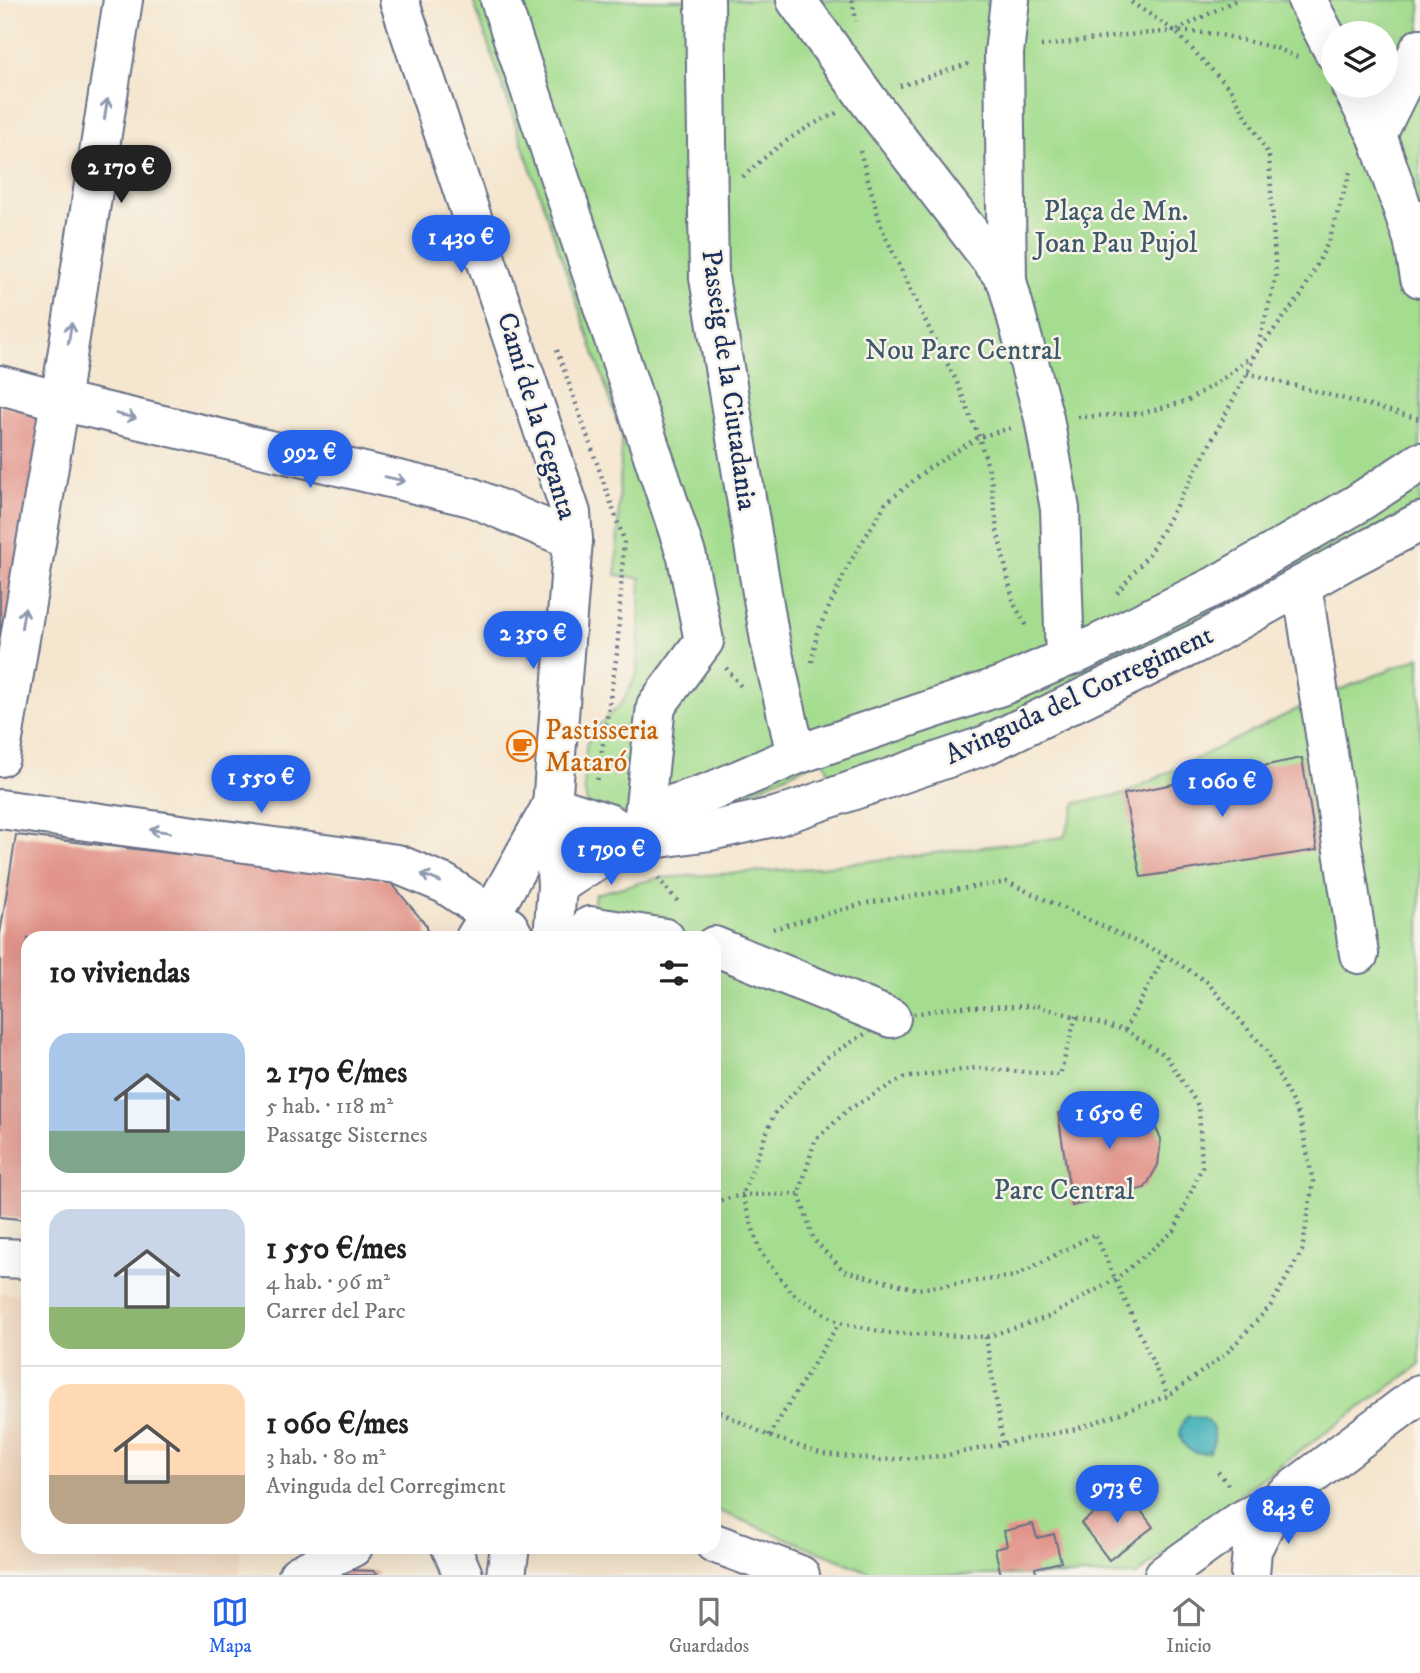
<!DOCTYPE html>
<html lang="es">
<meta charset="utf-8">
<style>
:root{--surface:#fff;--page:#f6f6f6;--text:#222;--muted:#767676;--line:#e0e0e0;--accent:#2563eb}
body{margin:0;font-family:"IM FELL DW Pica",serif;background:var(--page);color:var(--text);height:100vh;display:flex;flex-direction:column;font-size:26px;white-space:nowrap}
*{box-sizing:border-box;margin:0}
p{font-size:23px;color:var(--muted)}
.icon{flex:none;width:38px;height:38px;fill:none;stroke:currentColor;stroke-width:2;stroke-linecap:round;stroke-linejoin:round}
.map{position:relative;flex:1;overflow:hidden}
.sheet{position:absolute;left:21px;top:931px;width:700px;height:623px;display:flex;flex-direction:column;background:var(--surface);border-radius:21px;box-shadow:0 7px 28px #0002}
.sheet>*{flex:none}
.fabs{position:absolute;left:1321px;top:21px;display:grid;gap:14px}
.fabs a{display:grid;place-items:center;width:77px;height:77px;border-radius:50%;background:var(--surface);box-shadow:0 7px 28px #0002;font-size:35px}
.price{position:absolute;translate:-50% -60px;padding:0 16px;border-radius:24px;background:var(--accent);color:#fff;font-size:23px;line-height:46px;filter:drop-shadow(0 2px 4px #0008)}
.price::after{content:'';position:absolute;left:50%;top:42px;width:21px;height:16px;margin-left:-10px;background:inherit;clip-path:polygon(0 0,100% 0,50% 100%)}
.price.on{background:#222;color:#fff}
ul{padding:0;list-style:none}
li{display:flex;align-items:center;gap:21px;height:175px;padding:0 28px}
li+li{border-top:2px solid var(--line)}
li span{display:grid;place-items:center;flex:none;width:196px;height:140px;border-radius:21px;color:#555}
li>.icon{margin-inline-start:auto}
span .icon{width:84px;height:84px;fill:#fffc;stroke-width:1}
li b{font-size:30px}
h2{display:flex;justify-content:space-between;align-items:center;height:84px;padding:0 28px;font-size:30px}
.dock{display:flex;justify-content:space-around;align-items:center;height:98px;border-top:2px solid var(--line);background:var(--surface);font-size:19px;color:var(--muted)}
.dock a{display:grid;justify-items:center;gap:4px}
.dock .on{color:var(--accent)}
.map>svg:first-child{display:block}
</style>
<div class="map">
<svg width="1420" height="1575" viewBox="0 0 1420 1575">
<rect width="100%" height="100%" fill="#f7f3e8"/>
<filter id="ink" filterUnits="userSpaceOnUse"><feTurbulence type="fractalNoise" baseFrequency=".0143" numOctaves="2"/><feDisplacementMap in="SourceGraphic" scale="14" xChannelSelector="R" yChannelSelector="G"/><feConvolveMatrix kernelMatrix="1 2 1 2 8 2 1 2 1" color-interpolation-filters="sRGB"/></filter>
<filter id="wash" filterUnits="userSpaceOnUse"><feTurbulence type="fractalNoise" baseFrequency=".00686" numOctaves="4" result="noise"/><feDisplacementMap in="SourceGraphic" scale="28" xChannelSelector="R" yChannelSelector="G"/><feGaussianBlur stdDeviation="1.57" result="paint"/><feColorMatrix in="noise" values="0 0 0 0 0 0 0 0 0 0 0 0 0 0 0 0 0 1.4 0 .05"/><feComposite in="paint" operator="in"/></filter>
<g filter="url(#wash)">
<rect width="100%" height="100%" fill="#f5e6cf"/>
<polygon fill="#f1d5bc" points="0,1293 28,1295 28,1547 242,1547 240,1571 232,1575 0,1575"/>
<g fill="#a4dd8f" stroke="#608676" stroke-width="2" fill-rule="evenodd">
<path d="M473 0H1420V505L1255 594 979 731 833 782 823 758 698 816 605 813 588 808 584 788 586 745 598 726 622 703 637 674 641 578 616 575 622 434ZM1334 33H1386V86H1334Z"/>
<polygon points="1420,657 1420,1365 1237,1496 1137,1575 876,1575 714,1509 714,938 589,938 595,894 658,878 813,868 1064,837 1076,803 1124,794 1320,698"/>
</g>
<path fill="#40b0b9" stroke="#2e708c" stroke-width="2" d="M1188 1416C1211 1416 1221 1432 1209 1452 1185 1458 1170 1433 1188 1416Z"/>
<g id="blocks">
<g fill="#e2948b">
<polygon points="0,404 44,415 0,656"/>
<polygon points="1302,758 1317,850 1141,877 1124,794"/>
<polygon points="16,835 388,879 427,926 427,938 28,938 28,1220 0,1217 0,934"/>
<polygon points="1136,1102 1151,1118 1161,1139 1158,1165 1145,1188 1072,1206 1058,1113"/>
<polygon points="1126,1490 1153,1527 1109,1560 1081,1523"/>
<polygon points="1033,1524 1037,1538 1054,1534 1061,1562 1035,1568 1037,1575 1019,1575 1019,1573 1001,1575 995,1549 1007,1546 1004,1531"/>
<polygon points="345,1570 374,1571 379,1575 336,1575"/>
</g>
</g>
</g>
<g filter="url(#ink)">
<use href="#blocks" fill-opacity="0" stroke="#676f86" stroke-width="2"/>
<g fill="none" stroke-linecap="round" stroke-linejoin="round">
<g stroke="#676f86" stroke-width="42">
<g id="minor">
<polyline points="399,0 571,513 573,540 552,805 557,886 553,938"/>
<polyline points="500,0 687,557 704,641 656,706 644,814 713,791 796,755 1004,685 1065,658 1077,654 1217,585 1355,505 1420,462"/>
<polyline points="705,0 709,278 770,640 796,755"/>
<polyline points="796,0 868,100 1007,281"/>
<polyline points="1010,0 1004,53 1007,281 1044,418 1060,509 1065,658"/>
<polyline points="1307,0 1334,52"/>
<polyline points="1351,86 1377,135 1413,239 1420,278"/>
<polyline points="1377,135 1420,48"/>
<polyline points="0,385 60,401 471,497 573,540"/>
<polyline points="1302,585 1359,954"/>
<polyline points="0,757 60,401 123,0"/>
<polyline points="552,805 608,823 638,841"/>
<polyline points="0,809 397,864 445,884 509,927 515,938"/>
<polyline points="557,886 589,865 638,841 710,831 778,816 986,745 1205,639 1347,560 1420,522"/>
<polyline points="590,926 665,938"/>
<polyline points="475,938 502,895 552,805"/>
<polyline points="714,946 891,1018"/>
<polyline points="0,1258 28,1259"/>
<polyline points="714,1543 800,1575"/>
<polyline points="451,1547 463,1575"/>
<polyline points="298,1575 353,1547"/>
<polyline points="506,1575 510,1547"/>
<polyline points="1164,1575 1235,1524 1276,1502 1420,1394"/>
<polyline points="1250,1575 1252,1550 1276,1502"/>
</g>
</g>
<g stroke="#676f86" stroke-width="4.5" stroke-dasharray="2 5" stroke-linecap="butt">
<polyline points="852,0 856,21"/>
<polyline points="1177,30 1236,0"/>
<polyline points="1041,46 1127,35 1175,31 1217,34 1276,48 1297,57"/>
<polyline points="900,86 971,63"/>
<polyline points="860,151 882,229 935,341 956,380 979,437 991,477 997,530 1014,604 1028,628"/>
<path d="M743 177C770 151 802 127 837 113"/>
<polyline points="557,350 624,540 617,653 597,783"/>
<polyline points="1247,373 1420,419"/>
<polyline points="1078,417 1143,413 1187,401 1221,380 1256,353 1302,294 1329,241 1351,169"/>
<polyline points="1117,593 1149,554 1201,461 1247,373 1256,353 1276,277 1269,155 1231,90 1175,31 1128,0"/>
<polyline points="812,662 817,633 849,564 886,503 929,468 979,437 1011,428"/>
<polyline points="726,668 743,689"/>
<polyline points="658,878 680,904"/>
<polygon points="1037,1006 1125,1030 1166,1056 1199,1107 1202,1167 1174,1231 1116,1279 1048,1317 986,1337 890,1333 839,1323 791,1292 761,1253 742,1195 774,1114 826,1058 891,1018 954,1007"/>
<polyline points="1076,1016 1060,1075 976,1068 903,1078 849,1109 815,1140 799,1194 814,1240 844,1271 917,1289 1015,1276 1095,1234 1168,1396"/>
<polyline points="1125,1030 1165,955"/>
<polyline points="714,1202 742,1195 799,1194"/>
<polyline points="986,1337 1003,1444"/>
<polyline points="714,1409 769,1436 823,1454 881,1460 943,1456 1076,1429 1168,1396 1226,1354 1271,1305 1302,1251 1313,1182 1300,1118 1266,1050 1207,982 1165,955 1007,882 866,903 769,930"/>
<polyline points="769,1436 839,1323"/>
<polyline points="1218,1472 1230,1487"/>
</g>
<use href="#minor" stroke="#fff" stroke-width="38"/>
</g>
<defs><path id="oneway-shaft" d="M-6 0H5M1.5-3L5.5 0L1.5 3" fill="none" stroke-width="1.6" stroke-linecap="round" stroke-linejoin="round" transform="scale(1.75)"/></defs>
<g stroke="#8d97ae">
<use href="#oneway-shaft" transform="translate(106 109) rotate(-81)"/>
<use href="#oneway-shaft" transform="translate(70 333) rotate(-81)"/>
<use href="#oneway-shaft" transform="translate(126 416) rotate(13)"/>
<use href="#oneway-shaft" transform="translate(395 479) rotate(13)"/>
<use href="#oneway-shaft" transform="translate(23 618) rotate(-81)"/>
<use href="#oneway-shaft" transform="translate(160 831) rotate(-172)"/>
<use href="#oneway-shaft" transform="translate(431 878) rotate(-157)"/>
</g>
</g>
<defs>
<g id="cafe-ring" transform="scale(1.575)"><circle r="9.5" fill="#f7f3e8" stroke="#e8710a" stroke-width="1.5"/><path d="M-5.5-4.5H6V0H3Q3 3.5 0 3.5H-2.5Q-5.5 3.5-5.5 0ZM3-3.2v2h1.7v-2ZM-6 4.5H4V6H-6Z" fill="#e8710a"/></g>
</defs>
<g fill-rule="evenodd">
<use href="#cafe-ring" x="522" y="746"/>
</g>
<g text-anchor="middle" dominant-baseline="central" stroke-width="5" stroke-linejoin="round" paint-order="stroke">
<g font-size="28" fill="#3d5a6a" stroke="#f7f3e8">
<text x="1116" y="211">Plaça de Mn.<tspan x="1116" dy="32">Joan Pau Pujol</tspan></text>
<text x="963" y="350">Nou Parc Central</text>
<text x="1064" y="1190">Parc Central</text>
</g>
<g font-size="28" fill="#1b2f5e" stroke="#f7f3e8">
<text transform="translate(729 380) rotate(82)">Passeig de la Ciutadania</text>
<text transform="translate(537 416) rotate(73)">Camí de la Geganta</text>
<text transform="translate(1079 695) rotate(-25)">Avinguda del Corregiment</text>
</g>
<g font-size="28" fill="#c56008" stroke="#f7f3e8" text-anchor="start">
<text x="545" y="730">Pastisseria<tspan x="545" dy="32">Mataró</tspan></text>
</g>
</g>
</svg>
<div class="fabs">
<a><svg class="icon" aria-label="layers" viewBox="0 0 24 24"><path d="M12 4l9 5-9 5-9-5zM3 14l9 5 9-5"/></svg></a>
</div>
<b class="price on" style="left:121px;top:205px">2 170 €</b>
<b class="price" style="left:461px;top:275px">1 430 €</b>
<b class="price" style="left:310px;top:490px">992 €</b>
<b class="price" style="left:533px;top:671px">2 350 €</b>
<b class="price" style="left:261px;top:815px">1 550 €</b>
<b class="price" style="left:1222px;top:819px">1 060 €</b>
<b class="price" style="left:611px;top:887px">1 790 €</b>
<b class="price" style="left:1109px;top:1151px">1 650 €</b>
<b class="price" style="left:1117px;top:1525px">973 €</b>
<b class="price" style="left:1288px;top:1546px">843 €</b>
<section class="sheet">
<h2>10 viviendas<svg class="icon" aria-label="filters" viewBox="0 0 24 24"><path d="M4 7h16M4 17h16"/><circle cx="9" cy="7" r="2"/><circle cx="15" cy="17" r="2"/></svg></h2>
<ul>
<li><span style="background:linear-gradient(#a9c7e8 70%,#7fa58c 0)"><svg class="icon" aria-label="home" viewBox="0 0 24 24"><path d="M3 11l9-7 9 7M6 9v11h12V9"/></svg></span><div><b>2 170 €/mes</b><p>5 hab. · 118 m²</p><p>Passatge Sisternes</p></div></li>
<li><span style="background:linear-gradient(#c9d6e8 70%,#8fb573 0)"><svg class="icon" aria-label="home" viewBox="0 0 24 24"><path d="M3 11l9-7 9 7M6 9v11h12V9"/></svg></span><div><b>1 550 €/mes</b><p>4 hab. · 96 m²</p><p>Carrer del Parc</p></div></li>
<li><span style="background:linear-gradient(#ffd9b3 65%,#b9a48a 0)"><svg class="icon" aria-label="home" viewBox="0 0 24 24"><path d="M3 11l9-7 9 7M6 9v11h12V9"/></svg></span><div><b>1 060 €/mes</b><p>3 hab. · 80 m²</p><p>Avinguda del Corregiment</p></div></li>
</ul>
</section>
</div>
<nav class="dock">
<a class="on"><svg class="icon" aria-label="map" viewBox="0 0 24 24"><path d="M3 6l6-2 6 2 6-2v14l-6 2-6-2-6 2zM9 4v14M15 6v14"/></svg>Mapa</a>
<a><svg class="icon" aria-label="saved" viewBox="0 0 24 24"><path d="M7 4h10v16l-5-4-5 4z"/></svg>Guardados</a>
<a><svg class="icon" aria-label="home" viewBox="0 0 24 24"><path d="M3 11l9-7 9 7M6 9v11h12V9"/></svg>Inicio</a>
</nav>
